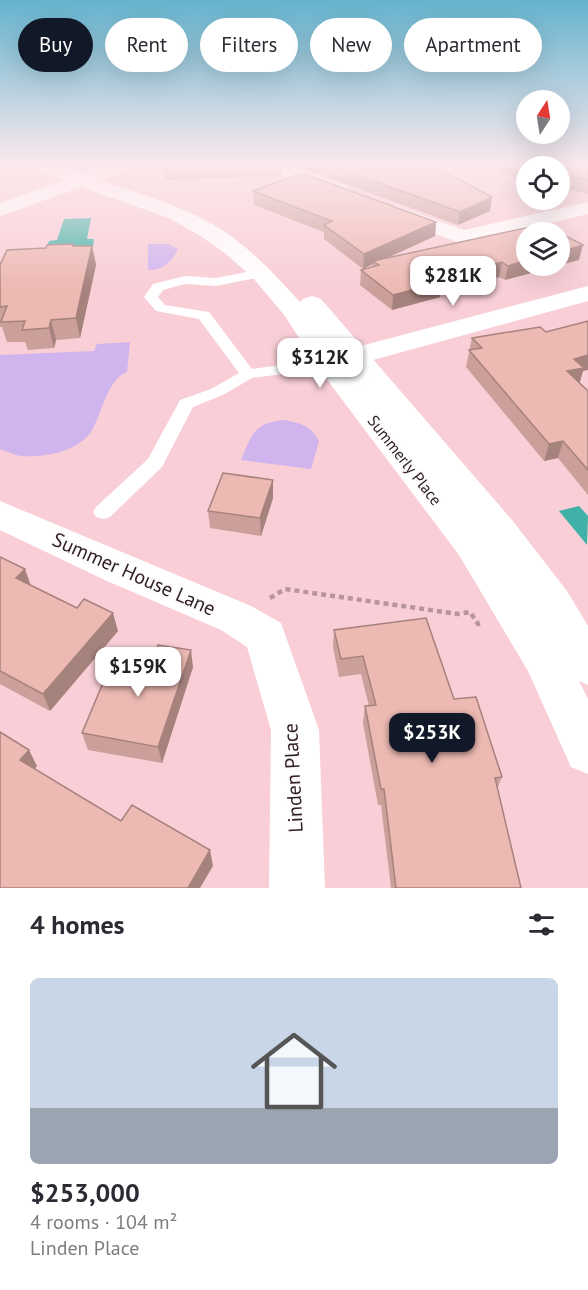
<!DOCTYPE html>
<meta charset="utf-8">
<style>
:root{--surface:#fff;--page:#f2f2f3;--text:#2b2b33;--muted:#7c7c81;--accent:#111827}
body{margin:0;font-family:"PT Sans",sans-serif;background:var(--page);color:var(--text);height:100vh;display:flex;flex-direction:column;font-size:22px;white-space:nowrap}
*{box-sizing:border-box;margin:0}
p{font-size:20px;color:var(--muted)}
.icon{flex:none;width:33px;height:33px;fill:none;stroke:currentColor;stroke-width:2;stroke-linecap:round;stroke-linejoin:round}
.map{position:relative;height:888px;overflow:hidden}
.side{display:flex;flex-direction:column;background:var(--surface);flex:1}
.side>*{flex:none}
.banner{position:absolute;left:18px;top:18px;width:552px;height:54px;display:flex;gap:12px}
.needle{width:39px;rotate:12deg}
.tools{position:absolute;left:516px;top:90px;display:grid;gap:12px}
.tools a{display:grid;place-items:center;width:54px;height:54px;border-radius:50%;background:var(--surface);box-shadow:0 6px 24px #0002;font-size:30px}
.price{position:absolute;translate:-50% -51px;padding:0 14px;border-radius:12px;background:#fff;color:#222;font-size:20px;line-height:39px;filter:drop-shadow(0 2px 3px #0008)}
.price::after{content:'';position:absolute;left:50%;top:36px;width:18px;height:14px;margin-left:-9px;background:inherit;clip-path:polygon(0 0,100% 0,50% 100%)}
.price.on{background:var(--accent);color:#fff}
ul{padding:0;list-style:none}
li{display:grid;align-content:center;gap:12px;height:318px;padding:0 30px}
li span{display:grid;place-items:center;height:186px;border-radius:9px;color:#555}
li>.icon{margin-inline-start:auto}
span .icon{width:108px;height:108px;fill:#fffc;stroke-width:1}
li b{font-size:26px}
h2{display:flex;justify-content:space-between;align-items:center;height:72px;padding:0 30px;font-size:26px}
.pill{padding:0 21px;border-radius:27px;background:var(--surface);box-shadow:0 6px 24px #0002;font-size:21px;line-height:54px}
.pill.on{background:var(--accent);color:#fff}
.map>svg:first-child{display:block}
</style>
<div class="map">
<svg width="588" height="888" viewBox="0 0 588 888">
<rect width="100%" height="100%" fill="#f9ced6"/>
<g fill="#d0b4ee">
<path d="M148 244H168L178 249C173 261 162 271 148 270Z"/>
<path d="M130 342 127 372C107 380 102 413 92 430 80 451 44 458 22 456 15 456 7 451 0 449V355L94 351 97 344Z"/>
<path d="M284 420C301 423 311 426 319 441L311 469 241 460C252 434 254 423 284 420Z"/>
</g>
<g fill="#3fb1a6">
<polygon points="91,218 87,239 94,239 93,247 46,249 49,241 57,240 64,219"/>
<polygon points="579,506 588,516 587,545 559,511"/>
</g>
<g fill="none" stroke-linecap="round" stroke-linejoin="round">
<polyline stroke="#b8959c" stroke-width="4.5" stroke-dasharray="5 4" stroke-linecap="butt" points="270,598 285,589 458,614 470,612 478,624 483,623"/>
<polygon fill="#fff" fill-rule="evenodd" points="261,269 268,273 266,276 216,286 185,284 163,290 158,297 165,305 209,312 252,369 329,358 337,363 329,368 252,378 223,395 193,407 162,467 110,517 103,519 96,517 93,512 96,507 148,459 180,400 211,389 239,373 199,319 156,311 144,297 153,284 185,276 216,278"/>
<g fill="#fff" fill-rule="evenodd">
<path d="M27 164C41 164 60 161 69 173L67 177 60 179 30 168Z"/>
<polygon points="290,166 347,186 350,190 347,194 340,196 283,176 281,172 283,168"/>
<polygon points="588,202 588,214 462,244 387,215 384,211 387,207 394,205 464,230"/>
<polygon points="588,286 588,301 329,372 319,369 315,363 319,357"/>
<polygon points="0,501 251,606 281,623 319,730 325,888 269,888 271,730 247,647 221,630 107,581 0,530"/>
</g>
<path fill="#fff" fill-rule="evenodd" d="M108 164H135L132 168 99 180C139 194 182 205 219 228 251 248 275 275 300 302L303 299 312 296 321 299 512 520 567 591 588 626V685L579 681 588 699V774L571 767 528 671 459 555 319 369 285 316 253 278 226 254 202 237 169 218 81 187 0 216V203L63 180 53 177 51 173 53 169 60 167 81 174Z"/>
</g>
<g fill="#cc9f9a">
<polygon points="162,164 290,164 281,167 280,176 164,180"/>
<polygon points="292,164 429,164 490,211 458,225 326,177 326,175 320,175"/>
<polygon points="484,164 588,164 588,194 560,187 560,166 526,166 526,182"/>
<polygon points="253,191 436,222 435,236 387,258 544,224 505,280 499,277 440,292 440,297 392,310 360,285 361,270 372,267 373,264 363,269 324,239 324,232 254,205"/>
<polygon points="74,246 92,246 96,265 80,338 56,340 54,348 28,350 25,342 7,342 2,327 0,327 0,265"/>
<polygon points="472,338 583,371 579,383 588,391 588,495 558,458 544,461 466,367"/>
<polygon points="273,480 273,498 261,536 210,528 208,511"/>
<polygon points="0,557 31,585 118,631 50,711 0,684"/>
<polygon points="334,630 454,699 502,777 497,789 521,888 391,888 381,805 378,805 363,723 365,706 369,706 361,674 339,677 333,647"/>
<polygon points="150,665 193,667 162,763 88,750 82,733"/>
</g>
<g fill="#a6827d">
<polygon points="280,164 290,164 281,167 280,176"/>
<polygon points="492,197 490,211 458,225 460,212"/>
<polygon points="436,222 435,236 376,263 373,261 373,264 363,269 364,254"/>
<polygon points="583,245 579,260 560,265 560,252"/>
<polygon points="92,246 96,265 80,338 76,318"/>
<polygon points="526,260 526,266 558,266 505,280 508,266"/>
<polygon points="502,262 499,277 440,292 440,297 392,310 393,295 437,279"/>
<polygon points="51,320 56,340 54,348 49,328"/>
<polygon points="588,355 588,370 583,371 579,385 567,371 574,359"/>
<polygon points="563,441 558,458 544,461 549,444"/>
<polygon points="273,480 273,498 261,536 260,518"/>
<polygon points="25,569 31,586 16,578"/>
<polygon points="113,613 118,631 50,711 43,694"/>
<polygon points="191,650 193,667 162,763 158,747"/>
<polygon points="29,750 37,766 28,777 20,760"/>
<polygon points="210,850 213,866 200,888 188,888"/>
</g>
<g fill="#edb9b3" stroke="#a6827d" stroke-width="1.5">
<polygon points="162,164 257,164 163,167"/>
<polygon points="326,164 429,164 492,197 460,212"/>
<polygon points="516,164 588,164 588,180 560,174 560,166 526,166 526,168"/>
<polygon points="302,173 436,222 364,254 324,225 332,221 253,191"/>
<polygon points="544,224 559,232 526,232 526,260 508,266 502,262 437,279 442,282 393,295 361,270 379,265 373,261"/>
<polygon points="560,233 583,245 560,252"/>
<polygon points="73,244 73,246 92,246 76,318 51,320 49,328 22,330 25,321 1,322 7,306 0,307 0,265 7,250 46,248 47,245"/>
<polygon points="588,321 588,355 574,359 584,368 567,371 588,391 588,470 563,441 549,444 469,350 482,348 472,338 540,327 546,332"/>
<polygon points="223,473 273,480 260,518 208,511"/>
<polygon points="0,557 25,569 16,578 77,608 84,599 113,613 43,694 0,671"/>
<polygon points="426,618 454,699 476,697 502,777 495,778 521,888 396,888 384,789 381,789 365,706 376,705 363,656 341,659 334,630"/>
<polygon points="158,645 191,650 158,747 82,733 113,659 150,665"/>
<polygon points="0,732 29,750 20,760 121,821 132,805 210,850 188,888 0,888"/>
</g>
<linearGradient id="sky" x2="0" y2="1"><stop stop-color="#64b3ce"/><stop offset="0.57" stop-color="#fce9ed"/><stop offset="1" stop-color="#fce9ed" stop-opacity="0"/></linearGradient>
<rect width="588" height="289" fill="url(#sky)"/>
<g text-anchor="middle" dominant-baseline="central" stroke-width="4.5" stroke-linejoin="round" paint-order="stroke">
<g font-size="16" fill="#332024" stroke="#fcfcfc">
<text transform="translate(405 460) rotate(52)">Summerly Place</text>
</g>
<g font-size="20" fill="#332024" stroke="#fcfcfc">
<text transform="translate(134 574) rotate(24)">Summer House Lane</text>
<text transform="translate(293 778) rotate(-93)">Linden Place</text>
</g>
</g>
</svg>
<div class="tools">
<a><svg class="needle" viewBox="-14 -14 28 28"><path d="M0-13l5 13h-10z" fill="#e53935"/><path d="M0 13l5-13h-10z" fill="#7c7c81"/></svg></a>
<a><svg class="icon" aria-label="locate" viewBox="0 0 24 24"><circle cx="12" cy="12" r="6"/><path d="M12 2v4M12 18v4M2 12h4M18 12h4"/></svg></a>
<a><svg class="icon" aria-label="layers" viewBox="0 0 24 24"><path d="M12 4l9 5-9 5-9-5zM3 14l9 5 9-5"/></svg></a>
</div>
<b class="price" style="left:453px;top:307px">$281K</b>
<b class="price" style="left:320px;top:389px">$312K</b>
<b class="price" style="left:138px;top:698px">$159K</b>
<b class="price on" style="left:432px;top:764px">$253K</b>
<div class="banner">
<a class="pill on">Buy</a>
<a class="pill">Rent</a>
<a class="pill">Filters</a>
<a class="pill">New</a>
<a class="pill">Apartment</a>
</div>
</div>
<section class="side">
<h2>4 homes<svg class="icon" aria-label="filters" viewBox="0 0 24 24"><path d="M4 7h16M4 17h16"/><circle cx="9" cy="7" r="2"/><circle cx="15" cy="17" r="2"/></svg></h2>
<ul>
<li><span style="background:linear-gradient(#c9d6e8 70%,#9aa5b1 0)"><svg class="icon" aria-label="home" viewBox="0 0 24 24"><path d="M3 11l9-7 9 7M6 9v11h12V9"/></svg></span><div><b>$253,000</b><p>4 rooms · 104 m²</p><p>Linden Place</p></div></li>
</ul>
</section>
